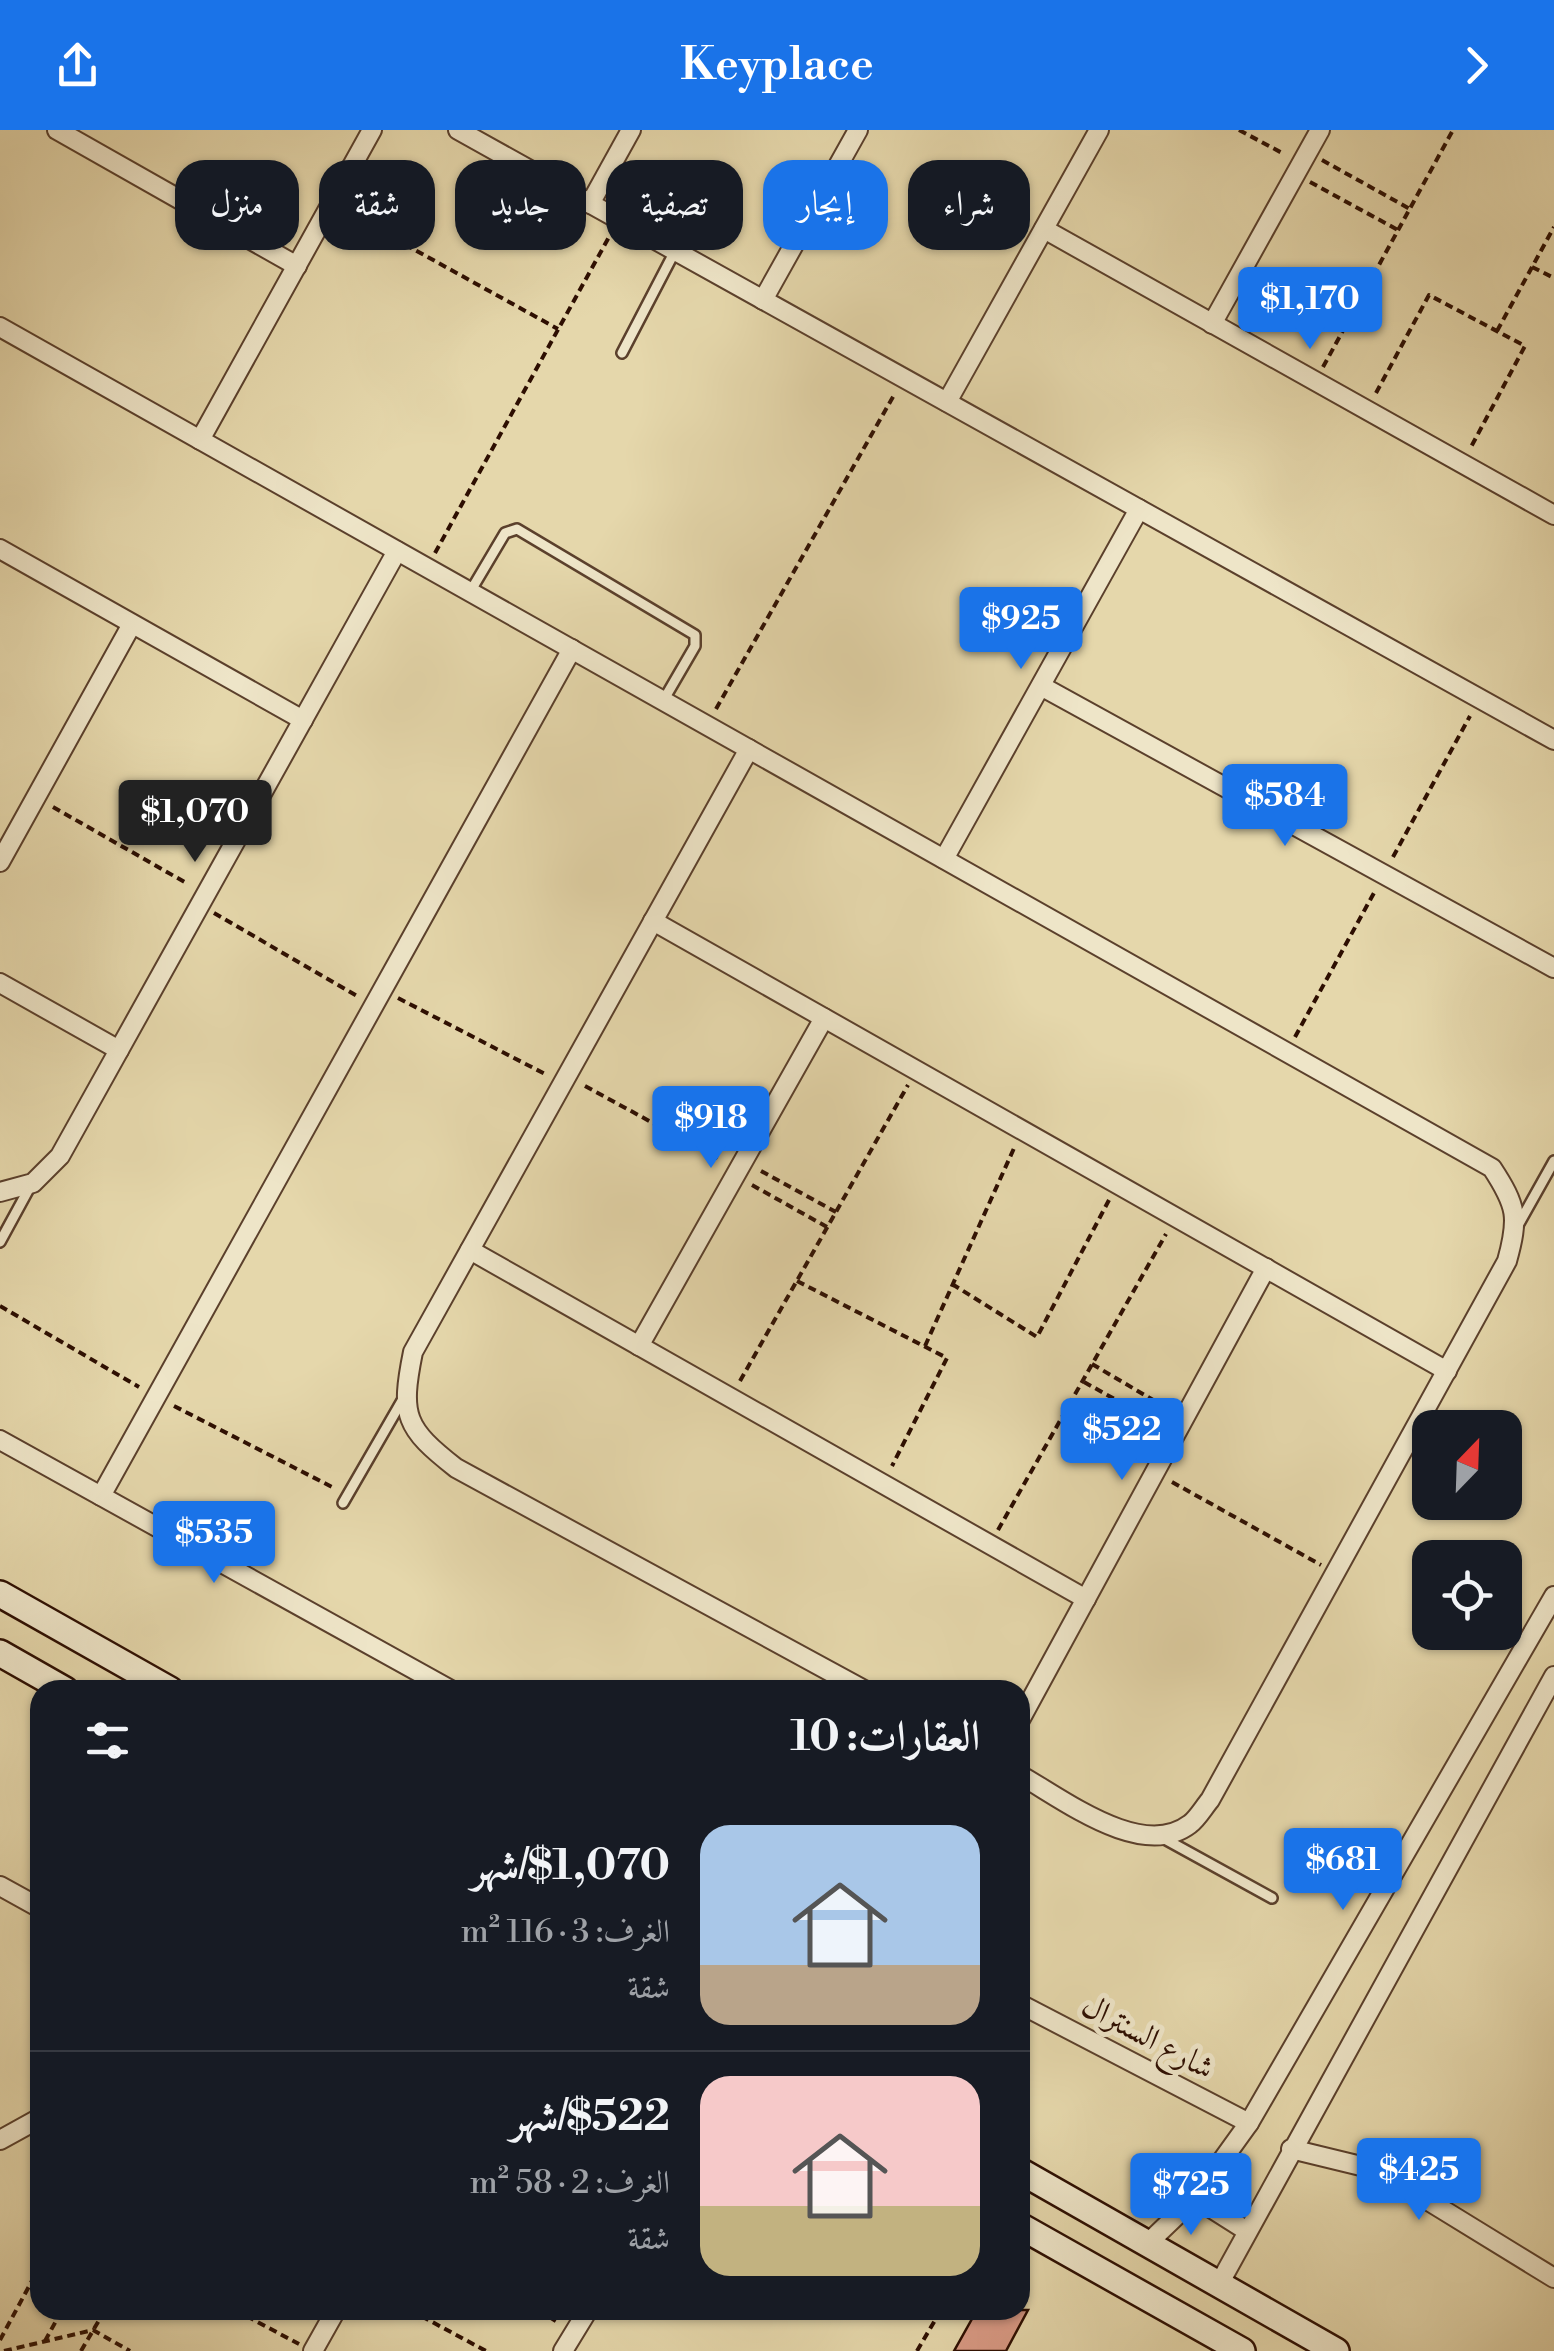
<!DOCTYPE html>
<html lang="ar">
<meta charset="utf-8">
<style>
:root{--surface:#171b24;--page:#242831;--text:#f1f3f6;--muted:#9ea1a6;--line:#363941;--accent:#1a73e8}
body{margin:0;font-family:"Libre Bodoni",Amiri,serif;background:var(--page);color:var(--text);direction:rtl;height:100vh;display:flex;flex-direction:column;font-size:38px;white-space:nowrap}
*{box-sizing:border-box;margin:0}
p{font-size:32px;color:var(--muted)}
.icon{flex:none;width:55px;height:55px;fill:none;stroke:currentColor;stroke-width:2;stroke-linecap:round;stroke-linejoin:round}
.map{position:relative;flex:1;overflow:hidden;direction:ltr}
.side{position:absolute;left:30px;top:1550px;width:1000px;height:640px;display:flex;flex-direction:column;background:var(--surface);border-radius:30px;box-shadow:0 2px 8px #0004;direction:rtl}
.side>*{flex:none}
.banner{position:absolute;left:30px;top:30px;width:1000px;height:90px;direction:rtl;display:flex;gap:20px}
.needle{width:65px;rotate:23deg}
.buttons{position:absolute;left:1412px;top:1280px;display:grid;gap:20px}
.buttons a{display:grid;place-items:center;width:110px;height:110px;border-radius:20px;background:var(--surface);box-shadow:0 2px 8px #0004;font-size:50px}
.price{position:absolute;translate:-50% -85px;padding:0 22px;border-radius:10px;background:var(--accent);color:#fff;font-size:32px;line-height:65px;filter:drop-shadow(0 2px 5px #0008)}
.price::after{content:'';position:absolute;left:50%;top:60px;width:30px;height:22px;margin-left:-15px;background:inherit;clip-path:polygon(0 0,100% 0,50% 100%)}
.price.on{background:#222;color:#fff}
ul{padding:0;list-style:none}
li{display:flex;align-items:center;gap:30px;height:250px;padding:0 50px}
li+li{border-top:2px solid var(--line)}
li span{display:grid;place-items:center;flex:none;width:280px;height:200px;border-radius:30px;color:#555}
li>.icon{margin-inline-start:auto}
span .icon{width:120px;height:120px;fill:#fffc;stroke-width:1}
li b{font-size:42px}
h2{display:flex;justify-content:space-between;align-items:center;height:120px;padding:0 50px;font-size:42px}
.tag{padding:0 35px;border-radius:30px;background:var(--surface);box-shadow:0 2px 8px #0004;font-size:35px;line-height:90px}
.tag.on{background:var(--accent);color:#fff}
header{display:flex;justify-content:space-between;align-items:center;height:130px;padding:0 50px;background:var(--accent);color:#fff;font-size:45px;font-weight:600}
.map>svg:first-child{display:block}
</style>
<header><svg class="icon" aria-label="forward" viewBox="0 0 24 24"><path d="M9 5l7 7-7 7"/></svg>Keyplace<svg class="icon" aria-label="share" viewBox="0 0 24 24"><path d="M12 15V3M7 8l5-5 5 5M5 13v7h14v-7"/></svg></header>
<div class="map">
<svg width="1554" height="2221" viewBox="0 0 1554 2221">
<rect width="100%" height="100%" fill="#e5d7ab"/>
<filter id="stains"><feTurbulence type="fractalNoise" baseFrequency=".002" numOctaves="4"/><feColorMatrix values="0 0 0 0 .2 0 0 0 0 .09 0 0 0 0 .02 0 0 0 .5 -.17"/></filter>
<radialGradient id="worn" r=".72"><stop offset=".6" stop-color="#630" stop-opacity="0"/><stop offset="1" stop-color="#630" stop-opacity=".3"/></radialGradient>
<polygon fill="#d99a85" stroke="#2d0e01" stroke-width="2.5" points="977,2180 1028,2180 1006,2221 954,2221"/>
<g fill="none" stroke-linecap="round" stroke-linejoin="round">
<g stroke="#5b402c" stroke-width="14">
<g id="lane">
<polyline points="622,223 675,121"/>
<polyline points="470,462 505,403 517,399 695,505 695,516 663,571"/>
<polyline points="1517,1097 1554,1031"/>
<polyline points="0,1112 31,1055"/>
<polyline points="343,1373 403,1269"/>
<polyline points="1163,1708 1272,1768"/>
</g>
</g>
<g stroke="#5b402c" stroke-width="22">
<g id="street">
<polyline points="57,0 297,136"/>
<polyline points="458,0 1554,610"/>
<polyline points="590,74 631,0"/>
<polyline points="1044,99 1554,385"/>
<polyline points="763,170 858,0"/>
<polyline points="1212,194 1320,0"/>
<path d="M0 197 1492 1038C1517 1076 1519 1088 1507 1131L1210 1670C1204 1677 1197 1689 1190 1694 1142 1731 1063 1669 1020 1645"/>
<polyline points="947,272 1099,0"/>
<polyline points="200,310 372,0"/>
<polyline points="0,419 303,590"/>
<polyline points="1041,556 1554,838"/>
<path d="M749 619 413 1222C400 1286 405 1298 456 1338L864 1560"/>
<polyline points="944,729 1139,379"/>
<polyline points="0,732 132,494"/>
<polyline points="653,791 1447,1241"/>
<polyline points="0,853 119,920"/>
<polyline points="0,1062 33,1053 60,1026 397,421"/>
<polyline points="470,1120 1086,1469"/>
<polyline points="639,1216 824,888"/>
<polyline points="0,1310 451,1560"/>
<polyline points="101,1366 572,519"/>
<polyline points="1020,1590 1266,1138"/>
<polyline points="0,1756 40,1778"/>
<polyline points="1020,1874 1249,1993"/>
<polyline points="0,2010 40,1988"/>
<polyline points="1291,2019 1361,2036 1414,2062 1554,2148"/>
<polyline points="1195,2068 1247,2101"/>
<polyline points="1148,2113 1195,2068 1249,1993 1554,1466"/>
<polyline points="1218,2156 1554,1546"/>
<polyline points="313,2221 336,2180"/>
<polyline points="563,2221 588,2180"/>
</g>
</g>
<g stroke="#2d0e01" stroke-width="30">
<g id="secondary">
<polyline points="0,1464 170,1560"/>
<polyline points="0,1523 65,1560"/>
<polyline points="1020,2041 1336,2221"/>
<polyline points="1020,2096 1242,2221"/>
</g>
</g>
<g stroke="#2d0e01" stroke-width="4" stroke-dasharray="8 5" stroke-linecap="butt">
<polyline points="1239,0 1284,24"/>
<polyline points="1322,30 1410,79"/>
<polyline points="1310,52 1398,100"/>
<polyline points="348,83 558,199"/>
<polyline points="1532,137 1554,148"/>
<polyline points="1497,201 1554,97"/>
<polyline points="1323,237 1453,0"/>
<polyline points="1376,263 1429,165 1525,216 1471,317"/>
<polyline points="435,423 609,107"/>
<polyline points="716,579 894,265"/>
<polyline points="53,677 188,754"/>
<polyline points="1393,727 1470,586"/>
<polyline points="214,783 357,866"/>
<polyline points="398,868 545,944"/>
<polyline points="1295,907 1375,761"/>
<polyline points="585,956 721,1030"/>
<polyline points="761,1041 836,1082"/>
<polyline points="752,1055 827,1097"/>
<polyline points="797,1151 947,1228 892,1336"/>
<polyline points="952,1154 1037,1207 1109,1070"/>
<polyline points="0,1176 139,1257"/>
<polyline points="925,1216 1015,1016"/>
<polyline points="1092,1234 1170,1280"/>
<polyline points="740,1251 908,955"/>
<polyline points="1084,1252 1159,1294"/>
<polyline points="174,1276 334,1358"/>
<polyline points="1172,1352 1321,1435"/>
<polyline points="998,1400 1166,1104"/>
<polyline points="235,2180 299,2214"/>
<polyline points="410,2180 486,2221"/>
<polyline points="538,2180 559,2193"/>
<polyline points="0,2210 40,2136"/>
<polyline points="45,2211 62,2180"/>
<polyline points="4,2221 93,2200 130,2221"/>
<polyline points="81,2221 105,2180"/>
<polyline points="917,2221 941,2180"/>
</g>
<use href="#lane" stroke="#eee5c8" stroke-width="9"/>
<use href="#street" stroke="#eee5c8" stroke-width="18"/>
<use href="#secondary" stroke="#eee5c8" stroke-width="25"/>
</g>
<g text-anchor="middle" dominant-baseline="central" stroke-width="10" stroke-linejoin="round" paint-order="stroke">
<g font-size="32" fill="#2d0e01" stroke="#eee5c8">
<text transform="translate(1148 1907) rotate(28)">شارع السنترال</text>
</g>
</g>
<rect width="100%" height="100%" filter="url(#stains)"/>
<rect width="100%" height="100%" fill="url(#worn)"/>
</svg>
<div class="buttons">
<a><svg class="needle" viewBox="-14 -14 28 28"><path d="M0-13l5 13h-10z" fill="#e53935"/><path d="M0 13l5-13h-10z" fill="#9ea1a6"/></svg></a>
<a><svg class="icon" aria-label="locate" viewBox="0 0 24 24"><circle cx="12" cy="12" r="6"/><path d="M12 2v4M12 18v4M2 12h4M18 12h4"/></svg></a>
</div>
<b class="price" style="left:1310px;top:222px">$1,170</b>
<b class="price" style="left:1021px;top:542px">$925</b>
<b class="price" style="left:1285px;top:719px">$584</b>
<b class="price on" style="left:195px;top:735px">$1,070</b>
<b class="price" style="left:711px;top:1041px">$918</b>
<b class="price" style="left:1122px;top:1353px">$522</b>
<b class="price" style="left:214px;top:1456px">$535</b>
<b class="price" style="left:1343px;top:1783px">$681</b>
<b class="price" style="left:1419px;top:2093px">$425</b>
<b class="price" style="left:1191px;top:2108px">$725</b>
<div class="banner">
<a class="tag">شراء</a>
<a class="tag on">إيجار</a>
<a class="tag">تصفية</a>
<a class="tag">جديد</a>
<a class="tag">شقة</a>
<a class="tag">منزل</a>
</div>
<section class="side">
<h2>العقارات: 10<svg class="icon" aria-label="filters" viewBox="0 0 24 24"><path d="M4 7h16M4 17h16"/><circle cx="9" cy="7" r="2"/><circle cx="15" cy="17" r="2"/></svg></h2>
<ul>
<li><span style="background:linear-gradient(#a9c7e8 70%,#b9a48a 0)"><svg class="icon" aria-label="home" viewBox="0 0 24 24"><path d="M3 11l9-7 9 7M6 9v11h12V9"/></svg></span><div><b>$1,070/شهر</b><p>الغرف: 3 · 116 m²</p><p>شقة</p></div></li>
<li><span style="background:linear-gradient(#f6c9c9 65%,#c2b280 0)"><svg class="icon" aria-label="home" viewBox="0 0 24 24"><path d="M3 11l9-7 9 7M6 9v11h12V9"/></svg></span><div><b>$522/شهر</b><p>الغرف: 2 · 58 m²</p><p>شقة</p></div></li>
</ul>
</section>
</div>
